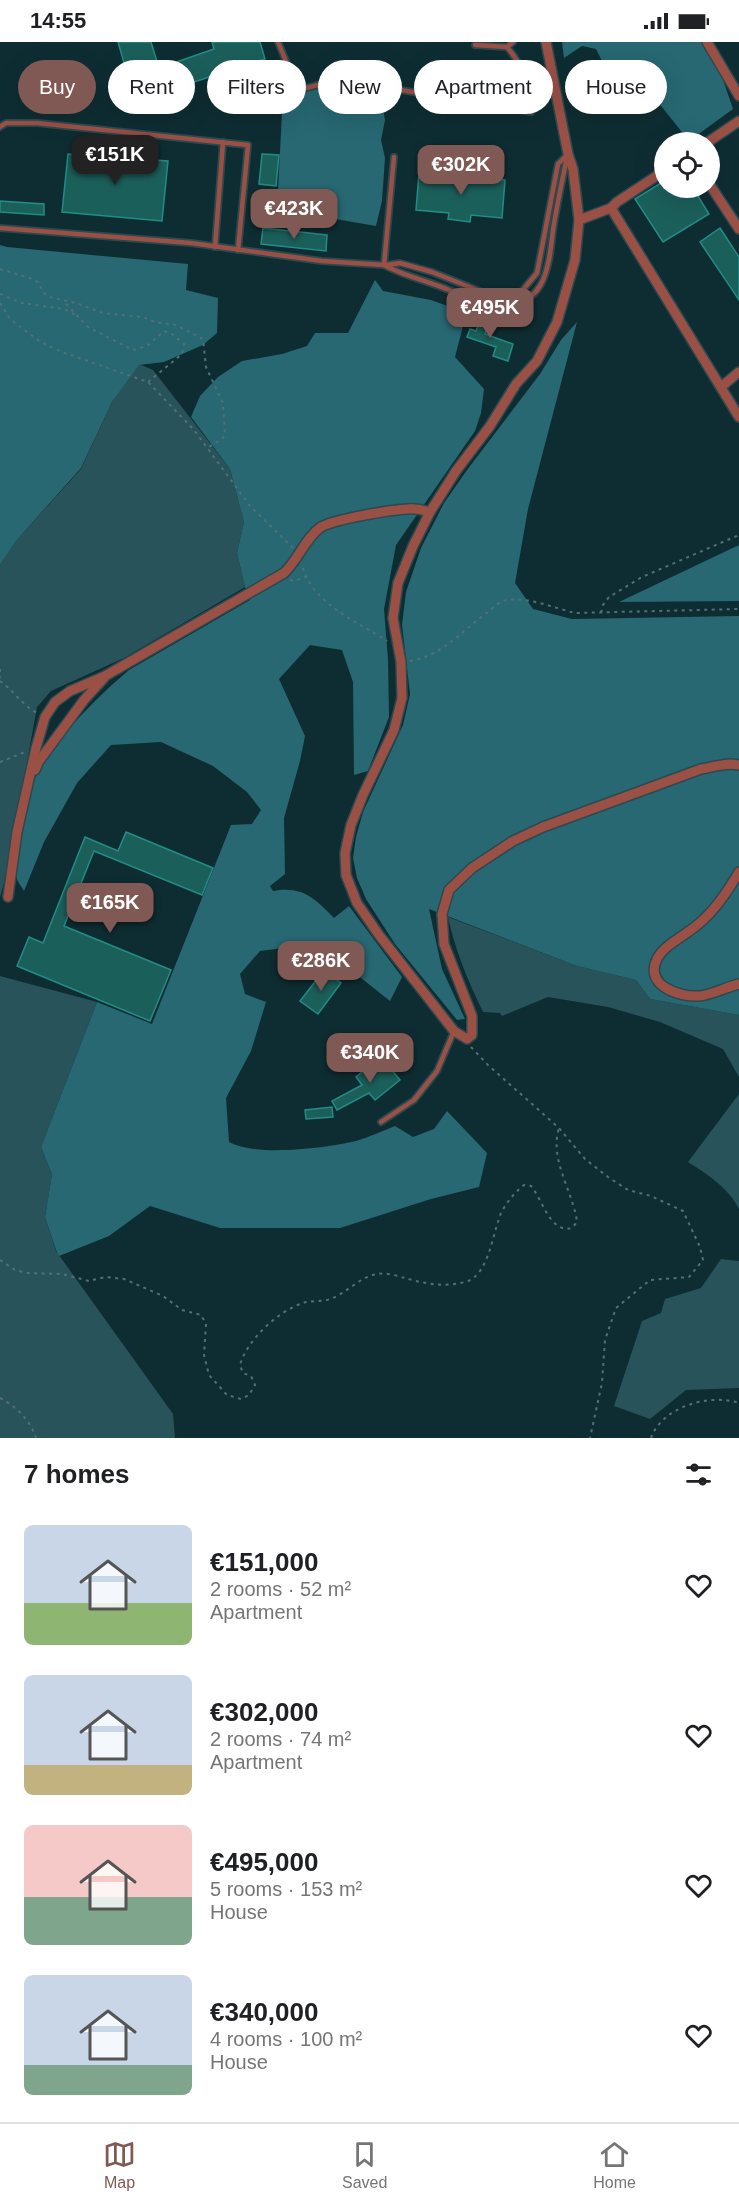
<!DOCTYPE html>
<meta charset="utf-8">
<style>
:root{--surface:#fff;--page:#f2f2f2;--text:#202124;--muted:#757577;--line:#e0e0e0;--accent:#805954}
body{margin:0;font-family:Arial,sans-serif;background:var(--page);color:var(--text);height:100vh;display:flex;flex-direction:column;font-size:22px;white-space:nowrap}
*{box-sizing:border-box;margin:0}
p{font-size:20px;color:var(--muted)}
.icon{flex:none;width:33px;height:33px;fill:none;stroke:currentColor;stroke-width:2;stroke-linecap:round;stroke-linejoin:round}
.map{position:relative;height:1396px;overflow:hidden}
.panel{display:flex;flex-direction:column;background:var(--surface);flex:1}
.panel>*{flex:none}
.hud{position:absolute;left:18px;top:18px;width:704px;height:54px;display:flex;gap:12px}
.tools{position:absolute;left:654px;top:90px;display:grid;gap:12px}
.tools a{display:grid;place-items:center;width:66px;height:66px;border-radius:50%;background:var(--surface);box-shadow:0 6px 24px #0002;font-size:30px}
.price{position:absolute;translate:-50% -51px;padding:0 14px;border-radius:12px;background:var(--accent);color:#fff;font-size:20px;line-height:39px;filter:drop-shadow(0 2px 3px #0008)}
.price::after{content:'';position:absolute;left:50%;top:36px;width:18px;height:14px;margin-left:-9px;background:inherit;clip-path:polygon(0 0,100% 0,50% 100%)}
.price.on{background:#222;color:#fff}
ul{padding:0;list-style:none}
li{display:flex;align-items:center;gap:18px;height:150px;padding:0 24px}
li span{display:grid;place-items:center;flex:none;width:168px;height:120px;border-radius:9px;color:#555}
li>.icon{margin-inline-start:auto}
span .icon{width:72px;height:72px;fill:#fffc;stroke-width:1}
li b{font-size:26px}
h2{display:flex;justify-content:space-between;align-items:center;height:72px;padding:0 24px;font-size:26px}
.chip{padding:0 21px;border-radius:27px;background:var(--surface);box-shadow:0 6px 24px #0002;font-size:21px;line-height:54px}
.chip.on{background:var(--accent);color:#fff}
.status{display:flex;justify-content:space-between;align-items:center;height:42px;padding:0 30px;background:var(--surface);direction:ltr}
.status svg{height:16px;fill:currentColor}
.menu{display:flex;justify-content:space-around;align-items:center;height:84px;border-top:2px solid var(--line);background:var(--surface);font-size:16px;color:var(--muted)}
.menu a{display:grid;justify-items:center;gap:3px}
.menu .on{color:var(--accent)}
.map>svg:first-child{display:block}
</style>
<div class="status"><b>14:55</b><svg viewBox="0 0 49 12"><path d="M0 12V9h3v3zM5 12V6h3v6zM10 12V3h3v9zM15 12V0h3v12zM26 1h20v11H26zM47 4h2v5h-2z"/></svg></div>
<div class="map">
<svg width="739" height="1396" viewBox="0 0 739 1396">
<rect width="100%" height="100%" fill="#0e2d32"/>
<g fill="#28535a">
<polygon points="139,322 153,328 230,427 244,480 237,511 245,545 124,616 51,649 37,665 7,830 0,855 0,523 16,499 81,427 112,360"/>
<path d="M448 875 577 924 636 938 650 957 739 973V1035L723 1007 660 980 608 965 548 955 502 974 500 971 483 970C468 939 455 908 448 875Z"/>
<polygon points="0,934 97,960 41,1105 52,1132 45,1175 56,1209 173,1372 175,1396 0,1396"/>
<path d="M739 1052V1167C728 1145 708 1133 688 1120Z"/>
<polygon points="721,1217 739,1219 739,1346 686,1348 650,1377 614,1364 642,1279 661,1271 665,1257 701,1246"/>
</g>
<g fill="#276872">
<polygon points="562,0 710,0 733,67 689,99 654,55 659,34 645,26 626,40 623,61 610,55 608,31 596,7 582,4 564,16"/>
<path d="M369 31 379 45 385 78 381 98 385 116 382 159 376 184 295 170 280 164 278 149 283 51C313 49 339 35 369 31Z"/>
<polygon points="0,203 7,205 188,222 186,248 218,256 217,291 203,303 164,320 139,323 112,360 81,426 16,499 0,523"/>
<path d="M375 238 383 249 431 258 456 267 463 284 455 315 484 347 481 371 475 389 396 503 384 567 388 617 389 675 368 729 354 733 353 640 342 608 310 603 279 637 305 694 300 719 284 776 285 832 270 844 273 849C303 844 314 856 334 876L349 864 402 935 390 959 361 936 312 909 283 906 260 909 240 932 245 952 266 960 251 1009 226 1056 229 1100C256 1115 326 1106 356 1099 369 1095 382 1089 395 1084L413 1095 434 1087 447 1069 487 1111 479 1145 431 1157 340 1186H220L150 1164 109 1194 59 1214 56 1208 45 1175 52 1132 41 1105 97 960 152 982 231 783 252 782 261 768 247 750 213 724 161 700 111 703 77 741 44 800 24 849C22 845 18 841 17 837 14 827 20 810 21 800 23 781 27 759 33 741 47 704 99 653 129 628L250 558 245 545 237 511 244 480 230 427 191 375 200 354 218 335 242 319 282 312 307 304 315 291H348Z"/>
<polygon points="577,280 528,467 515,541 533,567 572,577 739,574 739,973 650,957 636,938 577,924 429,867 442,927 465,977 457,978 395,902 366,857 357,836 353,816 356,795 363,770 403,683 410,652 402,583 406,550 421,506 444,461 467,428 540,332 561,298"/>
<polygon points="739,503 739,559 619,560"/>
</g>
<g fill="#1b5f5b" stroke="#238c86" stroke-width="1.5">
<polygon points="118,0 151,0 159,26 214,7 212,0 260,0 265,17 135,59"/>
<polygon points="106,106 127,107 126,116 168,119 162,179 62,170 68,112 106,115"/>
<polygon points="262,112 279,113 276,144 259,142"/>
<polygon points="419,131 505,138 502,176 471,173 470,180 448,177 449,171 416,168"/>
<polygon points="664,139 664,146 693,146 709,172 663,200 635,157"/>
<polygon points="0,159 44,162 44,173 0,170"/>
<polygon points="263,186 327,193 326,209 261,202"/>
<polygon points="720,186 739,215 739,258 700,200"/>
<polygon points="478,273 491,278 485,292 513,302 508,319 493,314 496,305 467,295 470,287 476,289 478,284 474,283"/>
<polygon points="126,790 213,826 202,853 94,809 64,884 171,928 150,979 17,924 29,895 43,901 85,795 118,809"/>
<polygon points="324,928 341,941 318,972 300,959"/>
<polygon points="381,1015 400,1038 375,1058 369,1051 337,1068 332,1059 362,1043 356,1035"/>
<polygon points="332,1065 333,1075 306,1077 305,1068"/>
</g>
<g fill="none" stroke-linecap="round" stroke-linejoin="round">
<g stroke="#2b4a4f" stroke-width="8">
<g id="service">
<path d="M278 0 298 48 326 41 358 28 369 27 378 32 395 47 531 70C532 45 523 24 507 5"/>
<polyline points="475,3 507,5 513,0"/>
<polyline points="0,85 6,81 37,81 248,103 238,208"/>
<polyline points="0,186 191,201 322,219 384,223 394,115"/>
<polyline points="215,205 223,100"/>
<path d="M384 223C404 234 428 239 449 248 479 260 525 278 543 238 550 222 551 204 553 188 557 163 562 139 567 115"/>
<polyline points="386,223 400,221 432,230 492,254 511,254 522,249 537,231 558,122 568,112"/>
<polyline points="381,1080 414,1058 437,1029 454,989"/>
</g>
</g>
<g stroke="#2b4a4f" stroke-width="12">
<g id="minor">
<path d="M546 0 568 112 573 127 579 178 575 218 557 280 537 319 516 342 490 384 456 429 430 470 413 504 398 541 393 576 401 620 402 656 394 688 363 753 351 783 345 811 346 833 357 861 379 893 454 989 467 997 472 993V974L444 902 442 872 449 848 472 826 513 799 543 785 701 727C713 725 727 720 739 723"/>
<polyline points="707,0 739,54"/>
<polyline points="708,100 739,79"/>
<polyline points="710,143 739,187"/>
<polyline points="611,166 739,375"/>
<polyline points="579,178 611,166 617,160 664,129"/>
<polyline points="721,345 739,330"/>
<polyline points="35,728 39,719 84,658 104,636"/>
<path d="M739 830C727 850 714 870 696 884 684 894 664 903 657 917 644 943 678 955 699 954 712 953 726 945 739 942"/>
<path d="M8 855 17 790 36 706 45 675 55 660 70 649 105 634 284 531C298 518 306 495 321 485 335 477 390 468 407 467 415 466 423 468 430 470"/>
</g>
</g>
<g stroke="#527075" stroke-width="2" stroke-dasharray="3 4.5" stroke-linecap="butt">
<polyline points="0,227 33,237 39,241 42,249 49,255 76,261 103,271 143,275 155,280 176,283 203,297 206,325 223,361 225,393 222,397 207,406"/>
<polyline points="0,252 22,261 64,267 76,273"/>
<polyline points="0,261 10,277 39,299 62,310 148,340 194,388 250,464 293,506"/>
<polyline points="66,262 88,285 133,308 147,304 164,289 172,292 184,302 182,312 148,340"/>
<path d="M303 526C313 562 358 580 387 599"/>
<polyline points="290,538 295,539 305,535"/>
<polyline points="601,571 603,563 609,555 642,535 739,493"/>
<path d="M410 619C441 615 464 587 488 570 494 565 500 559 507 558 529 555 554 566 575 571L739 567"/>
<polyline points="0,627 0,636"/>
<path d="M0 639C14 649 22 663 37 671"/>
<polyline points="0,720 25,710"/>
<polyline points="471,1005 488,1023 559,1086 585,1117 608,1135 628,1148 651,1154 683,1169 700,1205 703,1218 689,1235 650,1238 616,1266 605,1298 602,1341 590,1396"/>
<path d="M0 1218 15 1228 28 1231 62 1232 89 1239 105 1235 124 1237 163 1254 182 1268 201 1273 206 1282 204 1313 209 1333 227 1353 241 1357 249 1353 255 1343 251 1334 243 1331 240 1323C247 1298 278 1269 303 1261 312 1258 322 1260 330 1257 346 1252 360 1234 378 1232 386 1230 397 1234 405 1236 425 1242 447 1246 468 1239 489 1231 493 1190 501 1171 507 1160 514 1151 524 1143L531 1144C543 1158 550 1192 572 1186L577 1180C573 1149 549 1118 559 1086"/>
<path d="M0 1356C17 1365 30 1378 36 1396"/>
<path d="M651 1396C662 1365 709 1351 739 1361"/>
</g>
<use href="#service" stroke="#9b5046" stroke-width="4.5"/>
<use href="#minor" stroke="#9b5046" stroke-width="9"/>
</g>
</svg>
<div class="tools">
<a><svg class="icon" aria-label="locate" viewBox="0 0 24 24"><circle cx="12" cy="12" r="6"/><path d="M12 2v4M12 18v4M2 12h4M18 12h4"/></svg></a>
</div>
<b class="price on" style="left:115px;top:144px">€151K</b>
<b class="price" style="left:461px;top:154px">€302K</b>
<b class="price" style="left:294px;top:198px">€423K</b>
<b class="price" style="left:490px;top:297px">€495K</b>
<b class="price" style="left:110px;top:892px">€165K</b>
<b class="price" style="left:321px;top:950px">€286K</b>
<b class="price" style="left:370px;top:1042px">€340K</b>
<div class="hud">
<a class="chip on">Buy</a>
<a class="chip">Rent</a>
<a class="chip">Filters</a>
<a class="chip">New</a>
<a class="chip">Apartment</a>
<a class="chip">House</a>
</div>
</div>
<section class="panel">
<h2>7 homes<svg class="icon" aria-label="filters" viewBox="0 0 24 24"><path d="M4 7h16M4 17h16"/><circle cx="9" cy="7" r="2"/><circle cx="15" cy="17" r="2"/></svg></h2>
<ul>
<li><span style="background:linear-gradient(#c9d6e8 65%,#8fb573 0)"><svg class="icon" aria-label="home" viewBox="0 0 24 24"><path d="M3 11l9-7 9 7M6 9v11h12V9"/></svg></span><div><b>€151,000</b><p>2 rooms · 52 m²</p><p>Apartment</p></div><svg class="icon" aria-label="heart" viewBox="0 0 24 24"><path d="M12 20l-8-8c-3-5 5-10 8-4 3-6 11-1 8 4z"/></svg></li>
<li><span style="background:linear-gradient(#c9d6e8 75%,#c2b280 0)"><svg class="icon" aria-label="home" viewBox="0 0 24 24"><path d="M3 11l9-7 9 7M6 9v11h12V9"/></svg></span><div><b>€302,000</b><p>2 rooms · 74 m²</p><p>Apartment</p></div><svg class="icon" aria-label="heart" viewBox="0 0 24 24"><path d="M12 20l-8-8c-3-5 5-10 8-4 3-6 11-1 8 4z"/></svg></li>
<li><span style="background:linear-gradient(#f6c9c9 60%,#7fa58c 0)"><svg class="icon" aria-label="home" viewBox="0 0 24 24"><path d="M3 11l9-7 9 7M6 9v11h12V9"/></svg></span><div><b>€495,000</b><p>5 rooms · 153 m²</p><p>House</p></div><svg class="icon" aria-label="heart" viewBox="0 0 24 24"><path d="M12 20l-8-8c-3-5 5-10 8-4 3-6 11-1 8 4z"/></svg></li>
<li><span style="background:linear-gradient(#c9d6e8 75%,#7fa58c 0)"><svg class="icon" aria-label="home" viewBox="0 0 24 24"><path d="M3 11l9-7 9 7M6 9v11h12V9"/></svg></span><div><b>€340,000</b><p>4 rooms · 100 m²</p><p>House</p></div><svg class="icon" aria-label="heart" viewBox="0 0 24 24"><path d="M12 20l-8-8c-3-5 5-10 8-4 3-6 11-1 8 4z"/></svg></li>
</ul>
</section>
<nav class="menu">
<a class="on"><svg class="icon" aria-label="map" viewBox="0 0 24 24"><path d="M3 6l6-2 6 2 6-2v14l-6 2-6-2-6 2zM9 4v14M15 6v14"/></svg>Map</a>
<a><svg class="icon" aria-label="saved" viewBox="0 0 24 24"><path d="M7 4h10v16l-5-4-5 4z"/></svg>Saved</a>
<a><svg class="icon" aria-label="home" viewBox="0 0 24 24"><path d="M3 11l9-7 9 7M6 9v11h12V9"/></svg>Home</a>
</nav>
